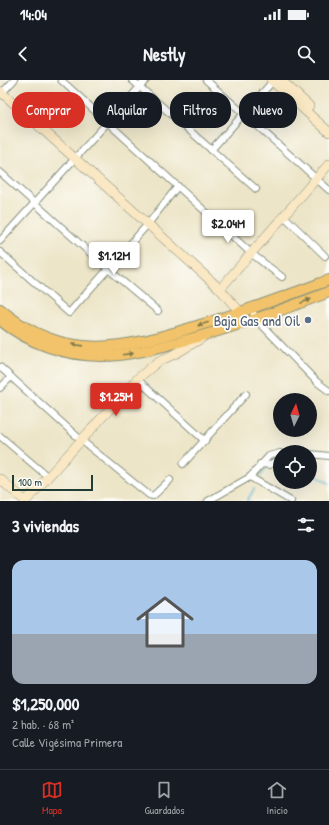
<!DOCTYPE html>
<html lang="es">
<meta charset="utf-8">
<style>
:root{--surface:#171b24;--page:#20242c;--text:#f1f3f6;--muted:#9ea1a6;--line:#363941;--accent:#d93025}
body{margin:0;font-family:"Patrick Hand",sans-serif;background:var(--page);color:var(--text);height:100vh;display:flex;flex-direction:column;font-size:15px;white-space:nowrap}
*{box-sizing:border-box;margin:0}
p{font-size:13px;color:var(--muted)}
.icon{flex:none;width:22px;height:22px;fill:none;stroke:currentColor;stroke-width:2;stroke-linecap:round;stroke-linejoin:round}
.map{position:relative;height:421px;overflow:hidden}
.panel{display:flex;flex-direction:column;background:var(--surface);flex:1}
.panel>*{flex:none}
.banner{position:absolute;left:12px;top:12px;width:305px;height:36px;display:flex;gap:8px}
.needle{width:26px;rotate:5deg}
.fabs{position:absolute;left:273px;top:313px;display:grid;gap:8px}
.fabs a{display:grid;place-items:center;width:44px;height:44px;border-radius:50%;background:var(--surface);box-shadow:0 4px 16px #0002;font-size:20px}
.scale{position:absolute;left:12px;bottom:10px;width:81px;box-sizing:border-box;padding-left:4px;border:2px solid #1f3d34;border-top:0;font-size:11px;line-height:14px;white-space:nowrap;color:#1f3d34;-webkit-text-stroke:3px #fdfcf7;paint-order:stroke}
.price{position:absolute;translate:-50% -34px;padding:0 9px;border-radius:4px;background:#fff;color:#222;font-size:13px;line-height:26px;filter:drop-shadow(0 1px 2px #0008)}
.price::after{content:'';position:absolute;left:50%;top:24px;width:12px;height:9px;margin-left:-6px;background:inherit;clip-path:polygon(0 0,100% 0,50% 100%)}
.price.on{background:var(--accent);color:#fff}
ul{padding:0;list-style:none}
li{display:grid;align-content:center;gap:8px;height:212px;padding:0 12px}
li span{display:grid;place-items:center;height:124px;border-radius:12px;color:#555}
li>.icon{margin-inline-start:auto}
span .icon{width:72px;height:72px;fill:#fffc;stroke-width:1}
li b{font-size:17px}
h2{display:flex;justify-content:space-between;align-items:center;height:48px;padding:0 12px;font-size:17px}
.chip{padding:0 14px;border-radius:16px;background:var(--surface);box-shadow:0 4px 16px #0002;font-size:14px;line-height:36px}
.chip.on{background:var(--accent);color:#fff}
.status{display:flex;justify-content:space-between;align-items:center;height:28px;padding:0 20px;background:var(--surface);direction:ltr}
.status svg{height:11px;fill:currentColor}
header{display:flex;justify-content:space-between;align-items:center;height:52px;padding:0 12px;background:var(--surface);font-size:18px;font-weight:700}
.menu{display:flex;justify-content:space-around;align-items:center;height:56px;border-top:1px solid var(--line);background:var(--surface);font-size:11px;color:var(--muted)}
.menu a{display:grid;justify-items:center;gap:2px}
.menu .on{color:var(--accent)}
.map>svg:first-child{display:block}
</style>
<div class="status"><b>14:04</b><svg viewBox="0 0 49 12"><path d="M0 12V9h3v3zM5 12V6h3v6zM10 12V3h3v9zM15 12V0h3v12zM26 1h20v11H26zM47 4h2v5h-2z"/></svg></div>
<header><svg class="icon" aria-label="back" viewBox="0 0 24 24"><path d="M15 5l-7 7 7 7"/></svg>Nestly<svg class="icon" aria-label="search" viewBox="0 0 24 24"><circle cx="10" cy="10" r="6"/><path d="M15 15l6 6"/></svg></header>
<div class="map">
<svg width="329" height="421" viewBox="0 0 329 421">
<rect width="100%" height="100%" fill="#fdfcf7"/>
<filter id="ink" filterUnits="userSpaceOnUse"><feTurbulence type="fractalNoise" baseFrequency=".025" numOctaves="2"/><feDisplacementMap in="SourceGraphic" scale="8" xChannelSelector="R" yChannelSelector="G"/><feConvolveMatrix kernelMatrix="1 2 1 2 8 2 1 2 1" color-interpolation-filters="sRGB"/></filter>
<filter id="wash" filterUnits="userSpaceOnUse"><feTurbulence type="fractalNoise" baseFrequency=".012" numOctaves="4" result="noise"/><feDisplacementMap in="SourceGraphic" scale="16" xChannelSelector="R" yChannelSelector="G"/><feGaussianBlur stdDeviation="0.9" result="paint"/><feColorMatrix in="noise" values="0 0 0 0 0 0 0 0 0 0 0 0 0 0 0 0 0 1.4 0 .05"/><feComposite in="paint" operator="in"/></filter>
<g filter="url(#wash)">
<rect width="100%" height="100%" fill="#ede5c8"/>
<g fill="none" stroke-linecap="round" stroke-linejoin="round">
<g stroke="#4eafcd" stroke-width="1.5">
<polyline points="268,383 274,378 280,377"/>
<polyline points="310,392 329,403"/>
<polyline points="261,397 267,386"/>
<polyline points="247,421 254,409"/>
</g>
</g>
</g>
<g filter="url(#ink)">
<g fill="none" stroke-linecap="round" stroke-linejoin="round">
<g stroke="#86917e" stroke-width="8">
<g id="street">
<polyline points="61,0 252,174 282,197"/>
<polyline points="132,0 256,109"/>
<polyline points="206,0 329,110"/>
<polyline points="0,15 14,0"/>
<polyline points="211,70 274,0"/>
<polyline points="0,92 108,189 158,231"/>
<polyline points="284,136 325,176"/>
<polyline points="0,161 146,0"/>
<polyline points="0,172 69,233 148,144 178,106"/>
<polyline points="251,228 256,239 317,302 329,311"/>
<polyline points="0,287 81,360 149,415 153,416 170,400"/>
<polyline points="137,299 205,361"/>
<polyline points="0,308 11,297"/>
<polyline points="0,356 47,396"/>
<polyline points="310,374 329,376"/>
<polyline points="183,384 246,314"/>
<polyline points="260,384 270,385 274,382 280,382"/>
<polyline points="250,397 291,421"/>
<polyline points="208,421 250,397 269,376 280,373"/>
</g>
</g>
<g stroke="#86917e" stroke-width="10">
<g id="secondary">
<polyline points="271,0 329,52"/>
<polyline points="281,0 309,26"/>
<polyline points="0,11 220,209 240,232 244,243"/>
<polyline points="220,209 329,84"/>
<polyline points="0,399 25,421"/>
<polyline points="26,421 137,299 159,281 177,273 202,258"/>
</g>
</g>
<g stroke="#86917e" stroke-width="12">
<g id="primary">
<path d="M0 229C65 285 127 268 200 245 244 232 286 216 329 200"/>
<path d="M0 240C28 263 65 276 101 276 128 276 153 269 179 262 230 249 280 231 329 212"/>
</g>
</g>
<use href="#street" stroke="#fff" stroke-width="6"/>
<use href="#secondary" stroke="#fae7c3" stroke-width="9"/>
<use href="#primary" stroke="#f2c36a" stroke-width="10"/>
</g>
<defs><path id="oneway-solid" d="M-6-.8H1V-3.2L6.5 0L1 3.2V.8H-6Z"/></defs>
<g fill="#7e794c">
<use href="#oneway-solid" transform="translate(306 221) rotate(-21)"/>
<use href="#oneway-solid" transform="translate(203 244) rotate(163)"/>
<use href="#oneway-solid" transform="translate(77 265) rotate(-172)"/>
<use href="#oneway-solid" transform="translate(128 274) rotate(-7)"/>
</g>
</g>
<circle fill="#5c6f8a" stroke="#fdfcf7" stroke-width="1.5" cx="308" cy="240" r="4"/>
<g text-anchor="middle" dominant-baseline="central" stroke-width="3.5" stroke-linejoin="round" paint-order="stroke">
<g font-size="15" fill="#4e5e75" stroke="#fdfcf7" text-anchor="end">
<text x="300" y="240">Baja Gas and Oil</text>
</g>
</g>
</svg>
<div class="fabs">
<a><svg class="needle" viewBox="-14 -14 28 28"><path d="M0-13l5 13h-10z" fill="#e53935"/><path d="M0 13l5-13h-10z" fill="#9ea1a6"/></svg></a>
<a><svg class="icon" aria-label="locate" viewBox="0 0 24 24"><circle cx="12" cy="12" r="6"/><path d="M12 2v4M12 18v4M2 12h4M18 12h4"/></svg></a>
</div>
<div class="scale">100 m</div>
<b class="price" style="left:228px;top:164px">$2.04M</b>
<b class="price" style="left:114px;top:196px">$1.12M</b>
<b class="price on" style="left:116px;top:337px">$1.25M</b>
<div class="banner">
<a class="chip on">Comprar</a>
<a class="chip">Alquilar</a>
<a class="chip">Filtros</a>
<a class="chip">Nuevo</a>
</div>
</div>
<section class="panel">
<h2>3 viviendas<svg class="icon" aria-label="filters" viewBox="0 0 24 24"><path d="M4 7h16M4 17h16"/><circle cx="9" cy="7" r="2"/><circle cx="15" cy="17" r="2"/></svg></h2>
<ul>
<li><span style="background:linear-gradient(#a9c7e8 60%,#9aa5b1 0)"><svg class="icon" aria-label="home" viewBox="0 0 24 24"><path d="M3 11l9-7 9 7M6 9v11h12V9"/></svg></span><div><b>$1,250,000</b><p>2 hab. · 68 m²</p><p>Calle Vigésima Primera</p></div></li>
</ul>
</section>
<nav class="menu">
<a class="on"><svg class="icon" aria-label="map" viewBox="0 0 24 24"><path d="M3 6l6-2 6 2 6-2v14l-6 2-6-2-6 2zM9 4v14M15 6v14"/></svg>Mapa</a>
<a><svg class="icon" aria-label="saved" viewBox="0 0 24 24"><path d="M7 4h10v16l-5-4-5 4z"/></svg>Guardados</a>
<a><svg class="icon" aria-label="home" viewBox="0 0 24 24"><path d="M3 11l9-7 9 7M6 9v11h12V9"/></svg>Inicio</a>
</nav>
